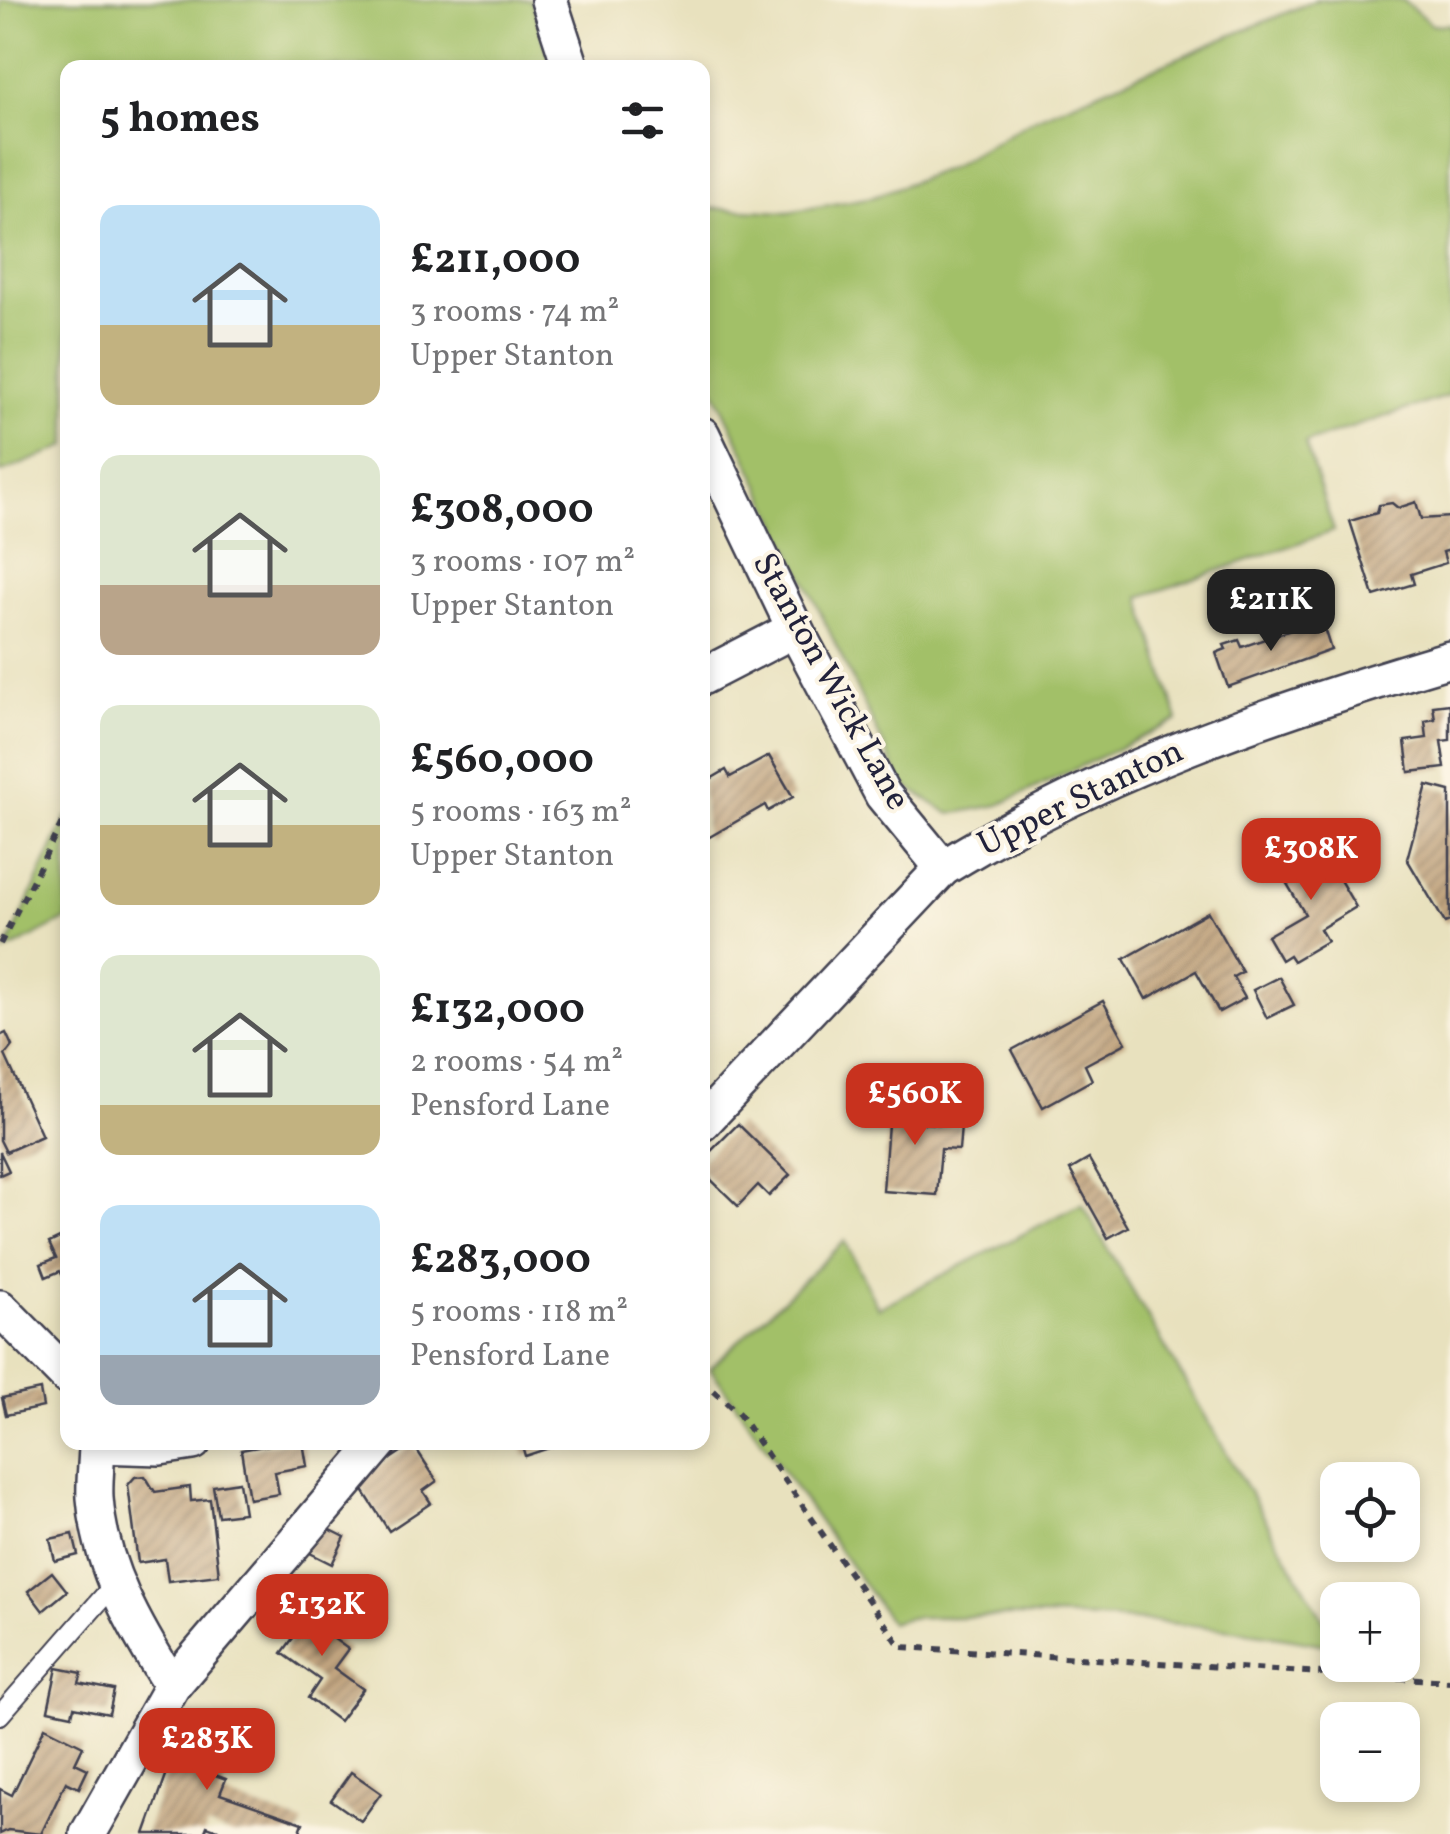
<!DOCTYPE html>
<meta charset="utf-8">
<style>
:root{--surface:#fff;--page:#f6f6f6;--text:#202124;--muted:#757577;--accent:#c8321e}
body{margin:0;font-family:Vollkorn,serif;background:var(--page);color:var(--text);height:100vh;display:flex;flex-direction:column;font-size:38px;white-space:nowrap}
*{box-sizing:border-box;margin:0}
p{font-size:32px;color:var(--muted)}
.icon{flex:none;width:55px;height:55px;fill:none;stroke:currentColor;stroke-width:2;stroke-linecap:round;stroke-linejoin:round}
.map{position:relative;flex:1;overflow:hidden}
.side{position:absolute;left:60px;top:60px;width:650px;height:1390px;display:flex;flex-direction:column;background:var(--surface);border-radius:20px;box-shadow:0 5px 15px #0003}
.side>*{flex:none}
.fabs{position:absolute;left:1320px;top:1462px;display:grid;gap:20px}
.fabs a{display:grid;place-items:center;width:100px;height:100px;border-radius:20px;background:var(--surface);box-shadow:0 5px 15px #0003;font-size:50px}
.price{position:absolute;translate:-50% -85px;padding:0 22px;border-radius:20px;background:var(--accent);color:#fff;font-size:32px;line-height:65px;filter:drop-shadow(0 2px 5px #0008)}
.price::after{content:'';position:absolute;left:50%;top:60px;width:30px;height:22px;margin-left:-15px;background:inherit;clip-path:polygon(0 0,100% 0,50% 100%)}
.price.current{background:#222;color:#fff}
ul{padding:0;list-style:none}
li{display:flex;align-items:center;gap:30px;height:250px;padding:0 40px}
li span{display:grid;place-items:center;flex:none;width:280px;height:200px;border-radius:20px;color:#555}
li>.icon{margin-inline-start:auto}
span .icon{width:120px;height:120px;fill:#fffc;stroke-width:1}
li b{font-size:42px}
h2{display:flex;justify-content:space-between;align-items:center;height:120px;padding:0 40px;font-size:42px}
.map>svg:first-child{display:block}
</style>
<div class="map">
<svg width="1450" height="1834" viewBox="0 0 1450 1834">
<defs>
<pattern id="building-hatch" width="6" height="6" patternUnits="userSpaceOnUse" patternTransform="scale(2.5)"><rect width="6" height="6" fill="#c1a47f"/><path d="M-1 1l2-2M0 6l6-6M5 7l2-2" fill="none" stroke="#9c8569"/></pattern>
</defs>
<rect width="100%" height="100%" fill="#fcf5e5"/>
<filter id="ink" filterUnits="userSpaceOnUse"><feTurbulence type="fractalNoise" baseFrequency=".01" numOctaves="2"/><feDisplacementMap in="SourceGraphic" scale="20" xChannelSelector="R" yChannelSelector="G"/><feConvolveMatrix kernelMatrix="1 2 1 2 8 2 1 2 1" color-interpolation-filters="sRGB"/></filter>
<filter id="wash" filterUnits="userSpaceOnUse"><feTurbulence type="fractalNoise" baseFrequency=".0048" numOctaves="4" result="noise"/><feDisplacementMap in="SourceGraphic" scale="40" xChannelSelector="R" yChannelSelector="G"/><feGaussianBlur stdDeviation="2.25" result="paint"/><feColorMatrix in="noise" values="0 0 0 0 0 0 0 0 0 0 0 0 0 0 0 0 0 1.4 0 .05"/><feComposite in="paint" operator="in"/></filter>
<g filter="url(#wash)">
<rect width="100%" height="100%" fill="#e8e1be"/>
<g fill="#a2c067" stroke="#627151" stroke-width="2.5">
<polygon points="0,0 531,0 553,67 68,68 67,446 0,473"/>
<polygon points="1316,0 1403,0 1432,25 1450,24 1450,395 1305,443 1334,531 1140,597 1178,720 999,805 950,814 902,784 703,366 703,208 788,212 873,197 953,166 1035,118"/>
<polygon points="67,816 67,919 6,951"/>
<path d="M1082 1204 1337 1643V1647C1214 1623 1086 1613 960 1617 939 1618 911 1614 891 1623L710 1368 845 1241 878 1308Z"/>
</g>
<g id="blocks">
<g fill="url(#building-hatch)">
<polygon points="1416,502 1421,519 1450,517 1450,550 1443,552 1446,563 1411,574 1414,584 1374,596 1350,521 1377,513 1379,505 1392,503 1398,508"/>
<polygon points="1311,623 1314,631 1324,628 1331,650 1228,687 1216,653 1226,649 1224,645 1239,640 1242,647"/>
<polygon points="1450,704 1450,740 1441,741 1445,768 1409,772 1405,741 1427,738 1425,721 1435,719 1433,706"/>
<polygon points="769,756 793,797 768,811 765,805 706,839 702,784 726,770 730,777"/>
<polygon points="1427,785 1450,791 1450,921 1445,923 1407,859"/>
<polygon points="1318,843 1356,907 1320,929 1327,941 1293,961 1289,955 1281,960 1267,936 1305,914 1277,867"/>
<polygon points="1208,912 1242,972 1233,977 1245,998 1219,1012 1196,971 1146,999 1124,959"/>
<polygon points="1279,977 1294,1005 1267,1018 1253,990"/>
<polygon points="1103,1001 1126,1043 1085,1065 1092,1080 1043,1107 1012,1050"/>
<polygon points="6,1033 12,1046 5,1055 42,1136 6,1152 0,1140 0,1036"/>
<polygon points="890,1097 927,1100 925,1123 961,1126 959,1150 941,1149 937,1195 883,1191"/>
<polygon points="738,1124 790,1175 769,1196 758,1185 738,1206 702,1171 702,1160"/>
<polygon points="0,1152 9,1171 0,1175"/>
<polygon points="1089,1159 1128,1227 1108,1238 1070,1170"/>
<polygon points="68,1234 68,1276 64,1278 60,1271 46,1277 41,1264 56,1258 49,1243"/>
<polygon points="40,1390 43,1407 6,1415 2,1398"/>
<polygon points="285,1442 303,1442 307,1466 275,1472 279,1494 249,1499 241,1450"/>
<polygon points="521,1442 564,1442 564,1443 525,1456"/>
<polygon points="413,1444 437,1481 423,1491 431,1503 389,1531 357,1481"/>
<polygon points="145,1476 155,1492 190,1487 191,1501 210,1499 219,1575 168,1581 165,1559 138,1563 128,1485 135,1477"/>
<polygon points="239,1482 244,1513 218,1516 213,1486"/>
<polygon points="317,1523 345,1537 332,1564 304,1550"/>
<polygon points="73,1534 78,1555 55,1561 50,1539"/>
<polygon points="52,1572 67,1591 43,1611 28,1591"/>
<polygon points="310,1596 335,1614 323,1631 348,1649 334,1668 363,1689 339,1721 308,1698 320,1680 282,1653 299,1630 290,1624"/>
<polygon points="57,1668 82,1673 79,1683 114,1690 109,1714 74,1707 72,1715 48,1710"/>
<polygon points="187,1717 230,1733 215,1775 226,1779 220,1794 303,1823 299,1834 229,1834 207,1826 204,1834 145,1834"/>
<polygon points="45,1727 83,1746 75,1763 88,1769 79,1788 66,1782 41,1834 8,1830 0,1834 0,1789 12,1795"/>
<polygon points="351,1772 381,1793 361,1821 331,1800"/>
</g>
</g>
</g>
<g filter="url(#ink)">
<use href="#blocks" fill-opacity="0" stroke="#403f4f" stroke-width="2.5"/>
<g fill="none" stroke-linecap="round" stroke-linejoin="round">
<g stroke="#403f4f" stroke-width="22">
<polyline id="service" points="0,1715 117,1581"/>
</g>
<g stroke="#403f4f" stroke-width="40">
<g id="minor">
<polyline points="549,0 571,68"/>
<polyline points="702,435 795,629 883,795 943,868"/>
<polyline points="702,677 795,629"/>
<path d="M702 1123 943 868C1099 771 1274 711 1450 659"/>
<polyline points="0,1308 68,1377"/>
<path d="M97 1442C97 1461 94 1480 95 1498 100 1567 136 1629 172 1686"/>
<polyline points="97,1445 160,1447 193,1442"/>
<polyline points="88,1834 172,1686 380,1442"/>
</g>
</g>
<g stroke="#403f4f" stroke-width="6" stroke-dasharray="8 8" stroke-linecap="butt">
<polyline points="0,944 68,811"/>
<polyline points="702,1380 739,1414 901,1647 1450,1681"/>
</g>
<use href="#service" stroke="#fff" stroke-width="18"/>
<use href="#minor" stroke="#fff" stroke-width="35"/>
</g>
</g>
<g text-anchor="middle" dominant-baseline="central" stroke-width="8" stroke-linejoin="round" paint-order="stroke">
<g font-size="35" fill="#22223b" stroke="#fcf5e5">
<text transform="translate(830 682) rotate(61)">Stanton Wick Lane</text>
<text transform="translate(1081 799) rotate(-26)">Upper Stanton</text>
</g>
</g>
</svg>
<div class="fabs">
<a><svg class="icon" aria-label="locate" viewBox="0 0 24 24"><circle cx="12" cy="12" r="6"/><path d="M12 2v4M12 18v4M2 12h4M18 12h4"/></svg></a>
<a>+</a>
<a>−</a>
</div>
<b class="price current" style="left:1271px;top:654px">£211K</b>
<b class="price" style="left:1311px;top:903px">£308K</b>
<b class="price" style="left:915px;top:1148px">£560K</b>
<b class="price" style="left:322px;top:1659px">£132K</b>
<b class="price" style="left:207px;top:1793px">£283K</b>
<section class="side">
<h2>5 homes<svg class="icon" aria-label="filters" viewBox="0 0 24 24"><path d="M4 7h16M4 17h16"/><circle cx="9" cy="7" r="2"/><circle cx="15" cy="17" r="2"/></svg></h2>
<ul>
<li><span style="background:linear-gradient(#bfe0f5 60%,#c2b280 0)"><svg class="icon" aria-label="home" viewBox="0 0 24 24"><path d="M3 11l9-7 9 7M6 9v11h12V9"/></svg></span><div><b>£211,000</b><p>3 rooms · 74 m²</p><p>Upper Stanton</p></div></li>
<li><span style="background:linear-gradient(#dfe7d0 65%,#b9a48a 0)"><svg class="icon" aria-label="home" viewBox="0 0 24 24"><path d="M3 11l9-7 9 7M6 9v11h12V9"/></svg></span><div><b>£308,000</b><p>3 rooms · 107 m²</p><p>Upper Stanton</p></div></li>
<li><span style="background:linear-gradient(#dfe7d0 60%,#c2b280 0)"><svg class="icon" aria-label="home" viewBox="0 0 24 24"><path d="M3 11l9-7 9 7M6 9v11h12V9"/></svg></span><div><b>£560,000</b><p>5 rooms · 163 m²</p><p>Upper Stanton</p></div></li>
<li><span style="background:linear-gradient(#dfe7d0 75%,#c2b280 0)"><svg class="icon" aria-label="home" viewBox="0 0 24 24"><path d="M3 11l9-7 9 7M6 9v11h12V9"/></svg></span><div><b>£132,000</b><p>2 rooms · 54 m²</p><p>Pensford Lane</p></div></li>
<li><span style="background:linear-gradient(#bfe0f5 75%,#9aa5b1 0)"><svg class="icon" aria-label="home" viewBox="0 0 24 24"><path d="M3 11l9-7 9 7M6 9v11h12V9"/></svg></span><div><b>£283,000</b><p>5 rooms · 118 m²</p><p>Pensford Lane</p></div></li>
</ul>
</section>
</div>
